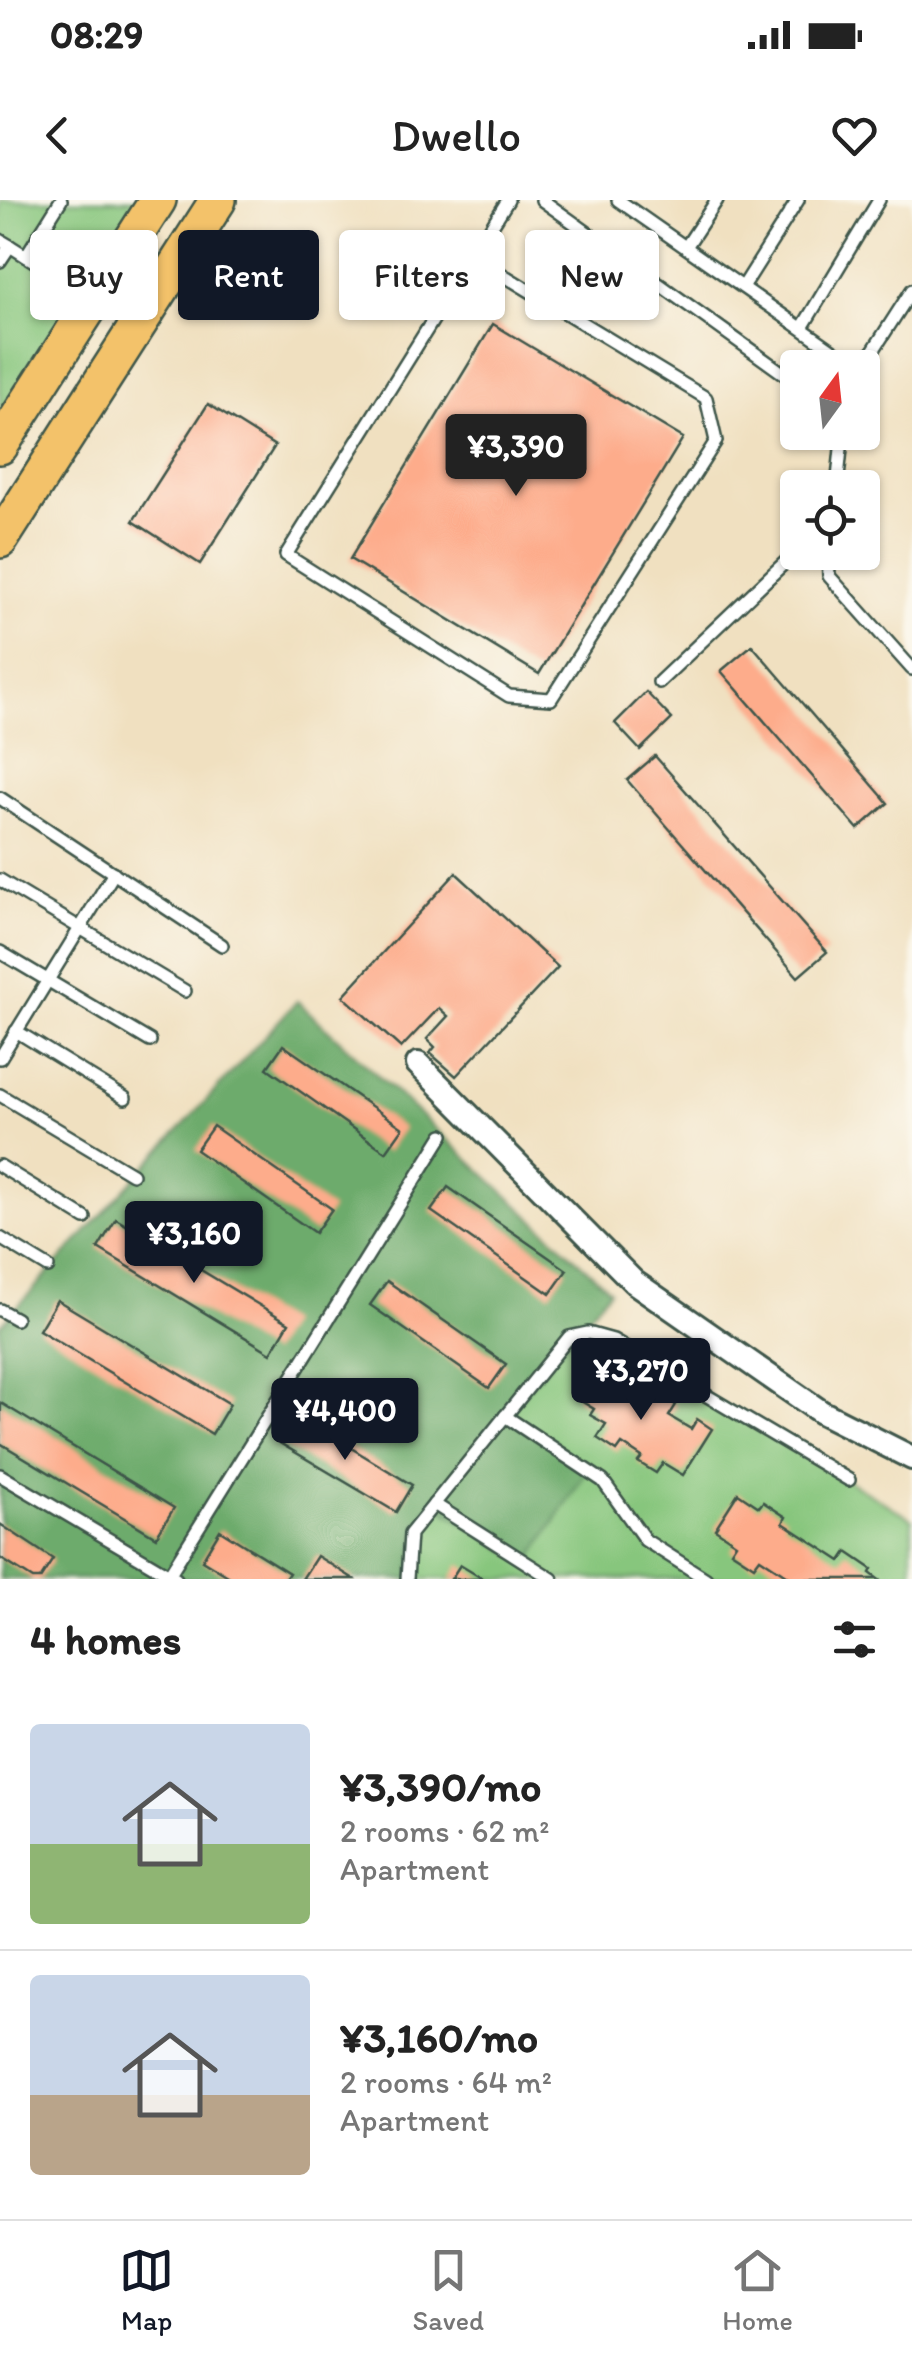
<!DOCTYPE html>
<meta charset="utf-8">
<style>
:root{--surface:#fff;--page:#f6f6f6;--text:#222;--muted:#767676;--line:#e0e0e0;--accent:#111827}
body{margin:0;font-family:Itim,sans-serif;background:var(--page);color:var(--text);height:100vh;display:flex;flex-direction:column;font-size:38px;white-space:nowrap}
*{box-sizing:border-box;margin:0}
p{font-size:32px;color:var(--muted)}
.icon{flex:none;width:55px;height:55px;fill:none;stroke:currentColor;stroke-width:2;stroke-linecap:round;stroke-linejoin:round}
.map{position:relative;height:1379px;overflow:hidden}
.panel{display:flex;flex-direction:column;background:var(--surface);flex:1}
.panel>*{flex:none}
.top-card{position:absolute;left:30px;top:30px;width:852px;height:90px;display:flex;gap:20px}
.needle{width:65px;rotate:15deg}
.fabs{position:absolute;left:780px;top:150px;display:grid;gap:20px}
.fabs a{display:grid;place-items:center;width:100px;height:100px;border-radius:10px;background:var(--surface);box-shadow:0 2px 8px #0004;font-size:50px}
.price{position:absolute;translate:-50% -85px;padding:0 22px;border-radius:10px;background:var(--accent);color:#fff;font-size:32px;line-height:65px;filter:drop-shadow(0 2px 5px #0008)}
.price::after{content:'';position:absolute;left:50%;top:60px;width:30px;height:22px;margin-left:-15px;background:inherit;clip-path:polygon(0 0,100% 0,50% 100%)}
.price.on{background:#222;color:#fff}
ul{padding:0;list-style:none}
li{display:flex;align-items:center;gap:30px;height:250px;padding:0 30px}
li+li{border-top:2px solid var(--line)}
li span{display:grid;place-items:center;flex:none;width:280px;height:200px;border-radius:10px;color:#555}
li>.icon{margin-inline-start:auto}
span .icon{width:120px;height:120px;fill:#fffc;stroke-width:1}
li b{font-size:42px}
h2{display:flex;justify-content:space-between;align-items:center;height:120px;padding:0 30px;font-size:42px}
.tag{padding:0 35px;border-radius:10px;background:var(--surface);box-shadow:0 2px 8px #0004;font-size:35px;line-height:90px}
.tag.on{background:var(--accent);color:#fff}
.status{display:flex;justify-content:space-between;align-items:center;height:70px;padding:0 50px;background:var(--surface);direction:ltr}
.status svg{height:28px;fill:currentColor}
header{display:flex;justify-content:space-between;align-items:center;height:130px;padding:0 30px;background:var(--surface);font-size:45px;font-weight:600}
.tab-bar{display:flex;justify-content:space-around;align-items:center;height:140px;border-top:2px solid var(--line);background:var(--surface);font-size:28px;color:var(--muted)}
.tab-bar a{display:grid;justify-items:center;gap:5px}
.tab-bar .on{color:var(--accent)}
.map>svg:first-child{display:block}
</style>
<div class="status"><b>08:29</b><svg viewBox="0 0 49 12"><path d="M0 12V9h3v3zM5 12V6h3v6zM10 12V3h3v9zM15 12V0h3v12zM26 1h20v11H26zM47 4h2v5h-2z"/></svg></div>
<header><svg class="icon" aria-label="back" viewBox="0 0 24 24"><path d="M15 5l-7 7 7 7"/></svg>Dwello<svg class="icon" aria-label="heart" viewBox="0 0 24 24"><path d="M12 20l-8-8c-3-5 5-10 8-4 3-6 11-1 8 4z"/></svg></header>
<div class="map">
<svg width="912" height="1379" viewBox="0 0 912 1379">
<rect width="100%" height="100%" fill="#fbf7ec"/>
<filter id="ink" filterUnits="userSpaceOnUse"><feTurbulence type="fractalNoise" baseFrequency=".01" numOctaves="2"/><feDisplacementMap in="SourceGraphic" scale="20" xChannelSelector="R" yChannelSelector="G"/><feConvolveMatrix kernelMatrix="1 2 1 2 8 2 1 2 1" color-interpolation-filters="sRGB"/></filter>
<filter id="wash" filterUnits="userSpaceOnUse"><feTurbulence type="fractalNoise" baseFrequency=".0048" numOctaves="4" result="noise"/><feDisplacementMap in="SourceGraphic" scale="40" xChannelSelector="R" yChannelSelector="G"/><feGaussianBlur stdDeviation="2.25" result="paint"/><feColorMatrix in="noise" values="0 0 0 0 0 0 0 0 0 0 0 0 0 0 0 0 0 1.4 0 .05"/><feComposite in="paint" operator="in"/></filter>
<g filter="url(#wash)">
<rect width="100%" height="100%" fill="#f0e0c0"/>
<g fill="#87c67d" stroke="#538258" stroke-width="2.5">
<polygon points="0,0 158,0 0,246 0,61 10,46 0,40"/>
<polygon points="569,1137 613,1140 912,1319 912,1379 407,1379 410,1334"/>
</g>
<polygon fill="#6dab6c" stroke="#467450" stroke-width="2.5" points="297,801 610,1090 505,1216 587,1270 528,1364 434,1304 417,1325 410,1379 0,1379 0,1126"/>
<g id="blocks">
<g fill="#fdac8b">
<polygon points="493,124 683,238 539,474 350,359"/>
<polygon points="208,204 275,246 200,364 133,321"/>
<polygon points="752,445 888,603 858,629 721,471"/>
<polygon points="646,492 672,519 640,550 615,523"/>
<polygon points="655,556 827,752 798,777 627,580"/>
<polygon points="456,673 558,767 456,876 430,853 435,847 427,839 448,816 439,808 401,848 343,796"/>
<polygon points="283,845 403,928 386,952 267,868"/>
<polygon points="213,926 332,1009 315,1033 196,950"/>
<polygon points="448,987 567,1070 550,1094 431,1011"/>
<polygon points="116,1019 289,1123 271,1153 98,1048"/>
<polygon points="387,1081 506,1164 489,1188 370,1105"/>
<polygon points="57,1100 230,1204 212,1234 39,1130"/>
<polygon points="599,1162 619,1174 614,1180 645,1199 651,1189 676,1205 669,1216 691,1229 697,1219 712,1229 683,1275 663,1263 656,1273 638,1262 642,1257 622,1244 617,1251 597,1238 606,1224 590,1215 594,1209 576,1198"/>
<polygon points="1,1203 174,1308 156,1337 0,1243"/>
<polygon points="295,1214 412,1285 396,1312 278,1242"/>
<polygon points="738,1293 759,1307 763,1302 786,1317 783,1323 841,1361 847,1352 872,1369 870,1373 878,1379 792,1379 760,1358 754,1366 731,1351 736,1343 715,1329"/>
<polygon points="0,1324 53,1359 40,1379 33,1379 0,1358"/>
<polygon points="220,1330 289,1373 285,1379 233,1379 202,1360"/>
<polygon points="317,1356 354,1379 302,1379"/>
<polygon points="460,1365 483,1379 451,1379"/>
</g>
</g>
</g>
<g filter="url(#ink)">
<use href="#blocks" fill-opacity="0" stroke="#3e5549" stroke-width="2.5"/>
<g fill="none" stroke-linecap="round" stroke-linejoin="round">
<g stroke="#3e5549" stroke-width="16">
<g id="lane">
<polyline points="542,0 798,184"/>
<polyline points="618,0 858,168"/>
<polyline points="0,40 10,46 0,61"/>
<polyline points="10,46 91,97"/>
<polyline points="686,47 717,0"/>
<polyline points="26,56 61,0"/>
<polyline points="472,56 706,198 716,241 551,499 509,496 286,355 508,0"/>
<polyline points="743,87 798,0"/>
<polyline points="802,128 879,0"/>
<polyline points="862,168 912,90"/>
<polyline points="837,288 842,239 838,232"/>
<polyline points="828,352 829,376 912,469"/>
<polyline points="659,482 798,350"/>
<polyline points="0,598 222,745"/>
<polyline points="0,680 185,791"/>
<polyline points="0,752 150,841"/>
<polyline points="16,831 125,898"/>
<polyline points="0,858 114,673"/>
<polyline points="0,895 132,974"/>
<polyline points="0,966 85,1018"/>
<polyline points="0,1038 48,1067"/>
<polyline points="0,1110 16,1119"/>
<polyline points="505,1216 603,1281 645,1340 706,1379"/>
<polyline points="0,1275 176,1379"/>
<polyline points="434,1304 552,1379"/>
<polyline points="169,1375 443,935"/>
<polyline points="407,1379 410,1334 569,1137 588,1133 613,1140 849,1280"/>
</g>
</g>
<g stroke="#3e5549" stroke-width="28">
<polyline id="street" points="418,864 634,1082 821,1212 912,1258"/>
</g>
<g stroke="#3e5549" stroke-width="40">
<g id="primary">
<polyline points="0,246 158,0"/>
<polyline points="0,340 218,0"/>
</g>
</g>
<use href="#lane" stroke="#fff" stroke-width="11"/>
<use href="#street" stroke="#fff" stroke-width="22"/>
<use href="#primary" stroke="#f3c26a" stroke-width="35"/>
</g>
</g>
</svg>
<div class="fabs">
<a><svg class="needle" viewBox="-14 -14 28 28"><path d="M0-13l5 13h-10z" fill="#e53935"/><path d="M0 13l5-13h-10z" fill="#767676"/></svg></a>
<a><svg class="icon" aria-label="locate" viewBox="0 0 24 24"><circle cx="12" cy="12" r="6"/><path d="M12 2v4M12 18v4M2 12h4M18 12h4"/></svg></a>
</div>
<b class="price on" style="left:516px;top:299px">¥3,390</b>
<b class="price" style="left:194px;top:1086px">¥3,160</b>
<b class="price" style="left:641px;top:1223px">¥3,270</b>
<b class="price" style="left:345px;top:1263px">¥4,400</b>
<div class="top-card">
<a class="tag">Buy</a>
<a class="tag on">Rent</a>
<a class="tag">Filters</a>
<a class="tag">New</a>
</div>
</div>
<section class="panel">
<h2>4 homes<svg class="icon" aria-label="filters" viewBox="0 0 24 24"><path d="M4 7h16M4 17h16"/><circle cx="9" cy="7" r="2"/><circle cx="15" cy="17" r="2"/></svg></h2>
<ul>
<li><span style="background:linear-gradient(#c9d6e8 60%,#8fb573 0)"><svg class="icon" aria-label="home" viewBox="0 0 24 24"><path d="M3 11l9-7 9 7M6 9v11h12V9"/></svg></span><div><b>¥3,390/mo</b><p>2 rooms · 62 m²</p><p>Apartment</p></div></li>
<li><span style="background:linear-gradient(#c9d6e8 60%,#b9a48a 0)"><svg class="icon" aria-label="home" viewBox="0 0 24 24"><path d="M3 11l9-7 9 7M6 9v11h12V9"/></svg></span><div><b>¥3,160/mo</b><p>2 rooms · 64 m²</p><p>Apartment</p></div></li>
</ul>
</section>
<nav class="tab-bar">
<a class="on"><svg class="icon" aria-label="map" viewBox="0 0 24 24"><path d="M3 6l6-2 6 2 6-2v14l-6 2-6-2-6 2zM9 4v14M15 6v14"/></svg>Map</a>
<a><svg class="icon" aria-label="saved" viewBox="0 0 24 24"><path d="M7 4h10v16l-5-4-5 4z"/></svg>Saved</a>
<a><svg class="icon" aria-label="home" viewBox="0 0 24 24"><path d="M3 11l9-7 9 7M6 9v11h12V9"/></svg>Home</a>
</nav>
